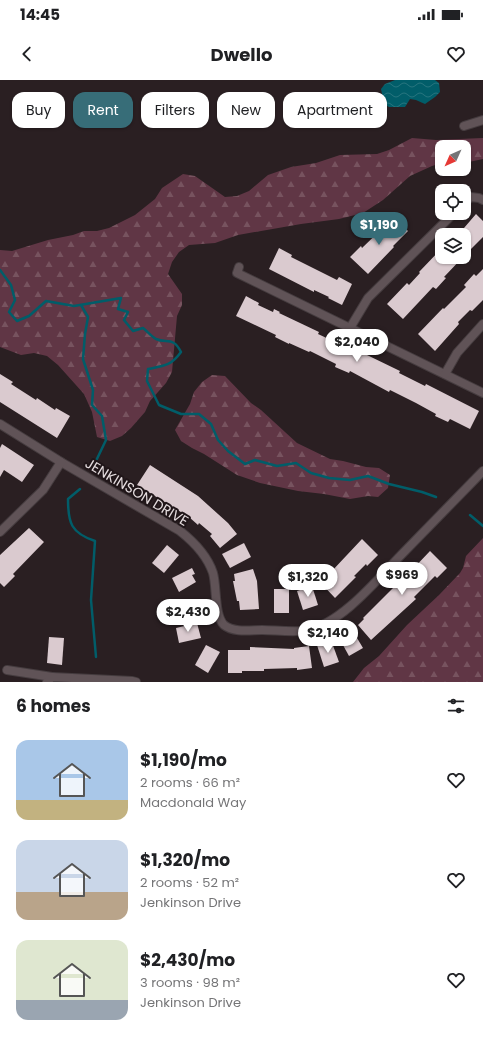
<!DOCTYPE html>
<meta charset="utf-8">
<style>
:root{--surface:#fff;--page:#f2f2f2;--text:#202124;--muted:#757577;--accent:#376d78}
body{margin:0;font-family:Poppins,sans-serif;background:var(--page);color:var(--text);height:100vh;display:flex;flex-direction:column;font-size:15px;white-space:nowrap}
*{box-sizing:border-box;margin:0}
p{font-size:13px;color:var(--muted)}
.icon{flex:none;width:22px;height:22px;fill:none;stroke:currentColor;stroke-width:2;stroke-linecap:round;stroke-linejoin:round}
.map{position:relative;height:602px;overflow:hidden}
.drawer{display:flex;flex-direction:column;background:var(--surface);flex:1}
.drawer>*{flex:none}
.banner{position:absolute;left:12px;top:12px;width:459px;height:36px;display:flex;gap:8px}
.needle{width:26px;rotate:225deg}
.fabs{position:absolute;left:435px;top:60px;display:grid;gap:8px}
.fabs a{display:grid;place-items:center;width:36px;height:36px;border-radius:8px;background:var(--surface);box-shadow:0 1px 3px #0004;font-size:20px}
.price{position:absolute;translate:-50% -34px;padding:0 9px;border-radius:14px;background:#fff;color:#222;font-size:13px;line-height:26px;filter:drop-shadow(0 1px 2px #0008)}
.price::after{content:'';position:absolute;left:50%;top:24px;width:12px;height:9px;margin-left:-6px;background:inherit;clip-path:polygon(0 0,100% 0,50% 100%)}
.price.selected{background:var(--accent);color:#fff}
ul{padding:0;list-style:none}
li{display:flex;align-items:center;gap:12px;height:100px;padding:0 16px}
li span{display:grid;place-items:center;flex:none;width:112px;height:80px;border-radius:12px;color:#555}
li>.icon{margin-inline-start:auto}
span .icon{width:48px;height:48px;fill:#fffc;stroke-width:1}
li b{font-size:17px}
h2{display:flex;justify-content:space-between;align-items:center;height:48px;padding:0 16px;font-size:17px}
.tag{padding:0 14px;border-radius:12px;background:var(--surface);box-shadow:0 1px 3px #0004;font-size:14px;line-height:36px}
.tag.selected{background:var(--accent);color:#fff}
.status{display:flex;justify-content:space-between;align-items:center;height:28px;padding:0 20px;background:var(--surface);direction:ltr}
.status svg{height:11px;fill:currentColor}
header{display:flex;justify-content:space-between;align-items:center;height:52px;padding:0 16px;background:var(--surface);font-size:18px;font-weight:700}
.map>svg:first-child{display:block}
</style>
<div class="status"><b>14:45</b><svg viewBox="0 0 49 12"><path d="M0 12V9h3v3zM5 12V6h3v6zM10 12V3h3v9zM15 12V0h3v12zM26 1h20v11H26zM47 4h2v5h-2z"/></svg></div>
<header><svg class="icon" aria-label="back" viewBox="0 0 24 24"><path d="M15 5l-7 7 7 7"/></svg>Dwello<svg class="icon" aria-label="heart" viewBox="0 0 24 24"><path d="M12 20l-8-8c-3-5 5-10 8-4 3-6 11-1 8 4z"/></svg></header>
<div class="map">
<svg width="483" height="602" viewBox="0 0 483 602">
<defs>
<pattern id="forest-firs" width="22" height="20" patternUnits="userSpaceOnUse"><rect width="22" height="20" fill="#603645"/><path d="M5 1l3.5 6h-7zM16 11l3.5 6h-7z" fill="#77535f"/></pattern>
<pattern id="water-waves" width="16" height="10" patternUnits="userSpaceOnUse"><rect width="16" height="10" fill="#015d69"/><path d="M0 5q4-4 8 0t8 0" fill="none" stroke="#26747e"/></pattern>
</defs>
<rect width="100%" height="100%" fill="#2a1f22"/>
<g fill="url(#forest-firs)">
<polygon points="412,58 436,60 483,58 483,79 464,83 464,67 442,67 442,83 432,86 410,96 383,120 363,133 339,139 301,144 238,155 215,163 189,165 179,172 172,182 168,194 182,214 182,225 177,236 172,292 166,303 150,321 145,332 131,348 122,356 110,361 97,357 92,332 84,314 58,285 47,276 34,273 21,275 0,267 0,170 12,171 48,160 73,155 84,151 97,151 109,148 135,135 155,119 162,108 183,94 195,96 225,117 237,116 249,111 268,95 291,87 316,83 340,75 377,74 389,70"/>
<polygon points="212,295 225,296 251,323 261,330 297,363 330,379 343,381 366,387 379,388 390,395 388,408 378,417 368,416 350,419 324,414 298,411 260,403 237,395 204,374 192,368 181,361 175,350 190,324 194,312 202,302"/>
<polygon points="483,458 483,602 353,602 364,588 379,576 407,545 439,515 460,493 463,488 466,476"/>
</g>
<polygon fill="url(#water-waves)" points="395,0 435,0 439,3 440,12 435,17 425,24 416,20 410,19 405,27 389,27 384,24 381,9 385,4"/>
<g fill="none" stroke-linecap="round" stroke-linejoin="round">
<g stroke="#015d69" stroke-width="2.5">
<path d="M0 190 11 205 15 220 9 232 17 241 29 236 46 221 74 226 121 218 118 229 128 232 124 240 133 251 143 248C147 251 152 257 156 259 167 264 173 256 181 272 171 286 164 286 148 289L147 301 159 325 181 334H199L211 344 218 360 228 371 245 384 255 380 277 386 296 383 311 393 329 398 350 400 368 396 389 404 422 412 436 417"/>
<polyline points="81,225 88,237 85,254 83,279 93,310 92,325 102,336 106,360 95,383"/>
<path d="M80 409 68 419C68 443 71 453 95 461L91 520 96 577"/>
<polyline points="470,435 483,446"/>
</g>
</g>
<g fill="#dacacf">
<polygon points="476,134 483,141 483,157 464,176 464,155 458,155"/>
<polygon points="394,137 408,151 393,166 394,167 368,194 350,177 361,166 362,168"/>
<polygon points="279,168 292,175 291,177 337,200 339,197 352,204 342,225 328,218 329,217 314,210 314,212 269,189"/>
<polygon points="442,168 442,177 463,177 444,197 446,198 436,209 433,207 403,239 387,224 407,203 409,205 420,193 419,192"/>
<polygon points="483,189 483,220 472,231 470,230 458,242 459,244 435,271 418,254 443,228 444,229 466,207 464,205 474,194 476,196"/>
<polygon points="246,216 259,223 258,225 273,232 274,229 280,232 279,233 319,252 318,254 333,261 334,259 400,291 399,293 425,306 426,304 479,331 470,349 450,339 448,342 435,336 436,334 416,323 390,310 389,312 350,291 349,293 335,287 336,284 310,271 309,272 289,263 289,264 275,257 276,255 236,236"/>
<polygon points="0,294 13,302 11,304 36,320 37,318 55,330 56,328 70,336 57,358 0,322"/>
<polygon points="2,364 34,385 22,402 4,390 0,397 0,368"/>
<polygon points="150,385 198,416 228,443 237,454 220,468 210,456 212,454 199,443 198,445 189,437 137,405"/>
<polygon points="29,448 44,462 13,494 15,496 4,507 0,503 0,475"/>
<polygon points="362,459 378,475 367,486 366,484 354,496 356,497 335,518 318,500 329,490 331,492"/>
<polygon points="244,463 251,477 230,488 222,474"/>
<polygon points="167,465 179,475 164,493 152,483"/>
<polygon points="430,471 447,488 437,498 435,496 414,517 416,519 371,560 358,545 364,539 363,538 399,502 401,504 412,492 411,491"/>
<polygon points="192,488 195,494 192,495 196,502 179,512 172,498"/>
<polygon points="253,489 257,501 259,529 240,530 239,521 237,521 233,501 235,501 234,494"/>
<polygon points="312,506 318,525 303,530 297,511"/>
<rect x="274" y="509" width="15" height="24"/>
<polygon points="188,520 199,520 200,535 176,536 176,521"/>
<polygon points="197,543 201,558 179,563 176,548"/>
<polygon points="351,548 363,568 349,576 338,556"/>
<polygon points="49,557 64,558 62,585 47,583"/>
<polygon points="331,560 339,582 324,587 317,565"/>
<polygon points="206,565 220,572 208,593 195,585"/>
<polygon points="309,566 312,588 297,590 297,588 264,589 264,591 242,591 242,593 228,593 228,570 250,570 250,567 294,569 294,568"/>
</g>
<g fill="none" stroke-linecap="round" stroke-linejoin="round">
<g stroke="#453c3f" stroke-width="10">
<g id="minor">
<polyline points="464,46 483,40"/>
<polyline points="464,123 471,117 479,118 483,120"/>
<polyline points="239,187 237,193 483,313"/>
<polyline points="350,248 368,218 454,133"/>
<polyline points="445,294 457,273 483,244"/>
<path d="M0 344 61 382 180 451C194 462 207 475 213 493 217 507 214 535 224 545 234 553 251 550 262 550 274 550 297 553 308 550 343 543 380 496 405 471 431 444 457 418 483 391"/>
<polyline points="0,452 43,410 61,382"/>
<polyline points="7,590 52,597"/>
<polyline points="47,602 52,597 132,601 136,602"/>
</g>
</g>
<use href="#minor" stroke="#605357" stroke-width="8"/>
</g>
<g text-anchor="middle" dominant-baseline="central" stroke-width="4" stroke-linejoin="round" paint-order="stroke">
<g font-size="14" fill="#e5dddf" stroke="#201619">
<text transform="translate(137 412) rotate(31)">JENKINSON DRIVE</text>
</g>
</g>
</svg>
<div class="fabs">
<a><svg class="needle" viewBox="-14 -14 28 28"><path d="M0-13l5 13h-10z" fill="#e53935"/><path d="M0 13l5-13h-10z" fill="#757577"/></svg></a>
<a><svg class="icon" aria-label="locate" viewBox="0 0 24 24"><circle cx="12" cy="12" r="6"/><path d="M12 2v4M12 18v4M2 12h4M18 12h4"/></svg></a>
<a><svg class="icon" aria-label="layers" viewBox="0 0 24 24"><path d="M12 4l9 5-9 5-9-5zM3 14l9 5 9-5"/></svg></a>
</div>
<b class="price selected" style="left:379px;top:166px">$1,190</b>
<b class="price" style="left:357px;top:283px">$2,040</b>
<b class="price" style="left:402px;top:516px">$969</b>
<b class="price" style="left:308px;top:518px">$1,320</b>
<b class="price" style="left:188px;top:553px">$2,430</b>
<b class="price" style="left:328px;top:574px">$2,140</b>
<div class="banner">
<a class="tag">Buy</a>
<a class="tag selected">Rent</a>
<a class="tag">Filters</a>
<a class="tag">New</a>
<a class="tag">Apartment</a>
</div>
</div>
<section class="drawer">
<h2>6 homes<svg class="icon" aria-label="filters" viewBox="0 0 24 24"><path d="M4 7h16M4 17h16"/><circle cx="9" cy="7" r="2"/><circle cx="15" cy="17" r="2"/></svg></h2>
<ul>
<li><span style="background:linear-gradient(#a9c7e8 75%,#c2b280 0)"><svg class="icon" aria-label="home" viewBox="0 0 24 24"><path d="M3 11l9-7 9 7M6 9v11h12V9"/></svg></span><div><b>$1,190/mo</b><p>2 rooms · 66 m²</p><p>Macdonald Way</p></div><svg class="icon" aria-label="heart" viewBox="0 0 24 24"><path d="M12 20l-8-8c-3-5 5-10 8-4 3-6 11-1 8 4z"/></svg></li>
<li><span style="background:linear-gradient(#c9d6e8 65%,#b9a48a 0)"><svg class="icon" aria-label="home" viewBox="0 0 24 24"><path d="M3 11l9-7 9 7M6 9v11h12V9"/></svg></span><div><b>$1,320/mo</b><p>2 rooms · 52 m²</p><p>Jenkinson Drive</p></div><svg class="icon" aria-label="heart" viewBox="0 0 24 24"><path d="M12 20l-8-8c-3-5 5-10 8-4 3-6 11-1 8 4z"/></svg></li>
<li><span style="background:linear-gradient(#dfe7d0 75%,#9aa5b1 0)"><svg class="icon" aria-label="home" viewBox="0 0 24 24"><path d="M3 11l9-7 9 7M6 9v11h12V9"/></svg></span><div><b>$2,430/mo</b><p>3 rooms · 98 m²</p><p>Jenkinson Drive</p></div><svg class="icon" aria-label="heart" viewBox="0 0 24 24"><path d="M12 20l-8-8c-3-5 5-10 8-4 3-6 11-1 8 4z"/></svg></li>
</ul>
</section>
